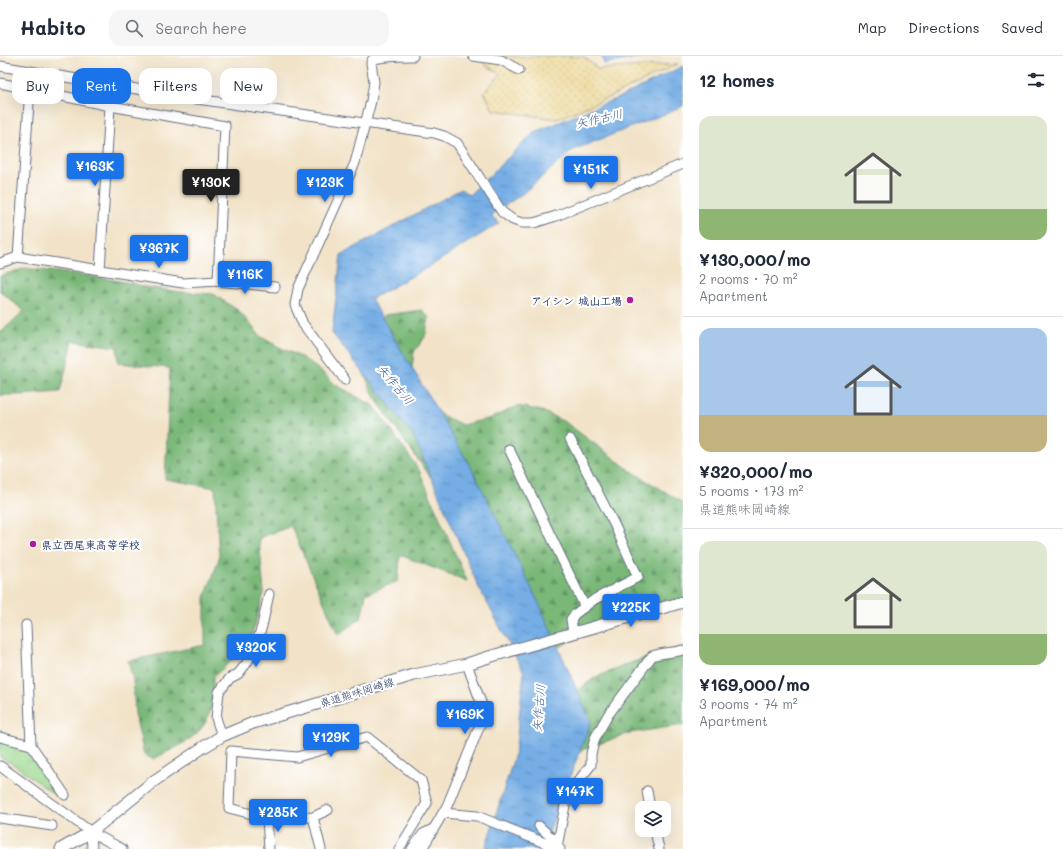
<!DOCTYPE html>
<meta charset="utf-8">
<style>
:root{--surface:#fff;--page:#f6f6f7;--text:#1f2937;--muted:#747a83;--line:#e0e1e3;--accent:#1a73e8}
body{margin:0;font-family:Mali,"Klee One",sans-serif;background:var(--page);color:var(--text);height:100vh;display:flex;flex-direction:column;font-size:15px;white-space:nowrap}
*{box-sizing:border-box;margin:0}
p{font-size:13px;color:var(--muted)}
.icon{flex:none;width:22px;height:22px;fill:none;stroke:currentColor;stroke-width:2;stroke-linecap:round;stroke-linejoin:round}
.map{position:relative;flex:1;overflow:hidden}
.sheet{display:flex;flex-direction:column;background:var(--surface);width:380px}
.sheet>*{flex:none}
.banner{position:absolute;left:12px;top:12px;width:380px;height:36px;display:flex;gap:8px}
.tools{position:absolute;left:635px;top:745px;display:grid;gap:8px}
.tools a{display:grid;place-items:center;width:36px;height:36px;border-radius:8px;background:var(--surface);box-shadow:0 4px 16px #0002;font-size:20px}
.price{position:absolute;translate:-50% -34px;padding:0 9px;border-radius:4px;background:var(--accent);color:#fff;font-size:13px;line-height:26px;filter:drop-shadow(0 1px 2px #0008)}
.price::after{content:'';position:absolute;left:50%;top:24px;width:12px;height:9px;margin-left:-6px;background:inherit;clip-path:polygon(0 0,100% 0,50% 100%)}
.price.current{background:#222;color:#fff}
ul{padding:0;list-style:none}
li{display:grid;align-content:center;gap:8px;height:212px;padding:0 16px}
li+li{border-top:1px solid var(--line)}
li span{display:grid;place-items:center;height:124px;border-radius:12px;color:#555}
li>.icon{margin-inline-start:auto}
span .icon{width:72px;height:72px;fill:#fffc;stroke-width:1}
li b{font-size:17px}
h2{display:flex;justify-content:space-between;align-items:center;height:48px;padding:0 16px;font-size:17px}
.tag{padding:0 14px;border-radius:12px;background:var(--surface);box-shadow:0 4px 16px #0002;font-size:14px;line-height:36px}
.tag.current{background:var(--accent);color:#fff}
header{display:flex;align-items:center;gap:24px;box-sizing:border-box;height:56px;padding:0 20px;background:var(--surface);border-bottom:1px solid var(--line)}
header strong{font-size:19px}
nav{display:flex;gap:22px;margin-inline-start:auto;font-size:14px}
.search{width:280px;height:36px;background:var(--page);display:flex;align-items:center;gap:10px;box-sizing:border-box;padding:0 14px;border-radius:12px;color:var(--muted);font-size:15px}
main{display:flex;flex:1;min-height:0}
.map>svg:first-child{display:block}
</style>
<header>
<strong>Habito</strong>
<div class="search"><svg class="icon" aria-label="search" viewBox="0 0 24 24"><circle cx="10" cy="10" r="6"/><path d="M15 15l6 6"/></svg>Search here</div>
<nav><a>Map</a><a>Directions</a><a>Saved</a></nav>
</header>
<main>
<div class="map">
<svg width="683" height="793" viewBox="0 0 683 793">
<defs>
<pattern id="forest-firs" width="22" height="20" patternUnits="userSpaceOnUse"><rect width="22" height="20" fill="#7ab878"/><path d="M5 1l3.5 6h-7zM16 11l3.5 6h-7z" fill="#639666"/></pattern>
<pattern id="sand-dots" width="8" height="8" patternUnits="userSpaceOnUse"><rect width="8" height="8" fill="#eeda9e"/><path d="M2 2h.1M6 6h.1" fill="none" stroke="#ccbb8a" stroke-width="1.8" stroke-linecap="round"/></pattern>
<pattern id="park-tufts" width="24" height="20" patternUnits="userSpaceOnUse"><rect width="24" height="20" fill="#99d78c"/><path d="M3 7l-1-3M5 7V3M7 7l1-3M15 17l-1-3M17 17v-4M19 17l1-3" fill="none" stroke="#83b97b"/></pattern>
<pattern id="water-ripples" width="26" height="14" patternUnits="userSpaceOnUse"><rect width="26" height="14" fill="#74ade4"/><path d="M2 4q2-2 4 0t4 0M15 11q2-2 4 0t4 0" fill="none" stroke="#5e8dbc"/></pattern>
</defs>
<rect width="100%" height="100%" fill="#fff"/>
<filter id="ink" filterUnits="userSpaceOnUse"><feTurbulence type="fractalNoise" baseFrequency=".025" numOctaves="2"/><feDisplacementMap in="SourceGraphic" scale="8" xChannelSelector="R" yChannelSelector="G"/><feConvolveMatrix kernelMatrix="1 2 1 2 8 2 1 2 1" color-interpolation-filters="sRGB"/></filter>
<filter id="wash" filterUnits="userSpaceOnUse"><feTurbulence type="fractalNoise" baseFrequency=".012" numOctaves="4" result="noise"/><feDisplacementMap in="SourceGraphic" scale="16" xChannelSelector="R" yChannelSelector="G"/><feGaussianBlur stdDeviation="0.9" result="paint"/><feColorMatrix in="noise" values="0 0 0 0 0 0 0 0 0 0 0 0 0 0 0 0 0 1.4 0 .05"/><feComposite in="paint" operator="in"/></filter>
<g filter="url(#wash)">
<rect width="100%" height="100%" fill="#f2e3c8"/>
<g fill="url(#forest-firs)" stroke="#4a746b">
<path d="M25 212 90 220 131 227 145 231 182 236 213 238 239 255 261 281 277 290 303 302 322 316 336 329 374 350 419 414 467 525 400 499 398 525 366 538 361 562 338 579 291 470 259 482 264 537 251 583 228 608 213 621C213 633 213 646 209 658 203 681 173 693 153 703L144 699 135 658 133 624 128 605 205 589V541L219 503 215 432 165 423 170 312 118 307 117 291 73 285 60 336 20 339H0V277L24 255 0 235V220Z"/>
<polygon points="422,254 429,262 425,281 414,296 410,329 430,353 462,369 491,362 518,350 542,355 565,366 631,415 680,445 683,449 683,545 604,567 568,586 547,599 456,456 411,394 375,342 363,315 368,275 385,259"/>
<polygon points="683,591 683,669 630,677 579,695 571,640 594,622 633,606"/>
</g>
<polygon fill="url(#sand-dots)" stroke="#84847e" points="481,0 583,0 598,13 678,8 608,42 557,63 493,54 484,36 501,18 486,10"/>
<path fill="url(#park-tufts)" stroke="#5a8375" d="M0 686C4 686 9 686 13 687 35 697 47 723 59 742L16 710 0 701Z"/>
<g fill="url(#water-ripples)" stroke="#486ea1">
<polygon points="602,0 646,0 604,8"/>
<polygon points="683,10 683,50 667,57 573,94 522,138 491,159 499,167 432,209 371,243 472,413 537,543 591,666 542,793 485,793 515,698 524,616 478,530 413,379 332,277 341,199 461,133 469,139 535,76 625,39"/>
</g>
</g>
<g filter="url(#ink)">
<g fill="none" stroke-linecap="round" stroke-linejoin="round">
<g stroke="#666e83" stroke-width="11">
<g id="minor">
<polyline points="473,0 501,4 519,14"/>
<polyline points="0,10 190,42 434,77 444,80 457,87 502,156 513,164 522,167 534,167 556,160 683,108"/>
<polyline points="0,27 110,50 225,70 218,225"/>
<polyline points="18,201 30,33"/>
<polyline points="0,207 18,201 183,227 218,225 275,231"/>
<polyline points="100,214 110,50"/>
<path d="M345 324 303 268 295 249 298 233 355 107 371 45 374 26 371 7 372 4C382 0 401 0 413 0"/>
<polyline points="570,383 614,468 638,521 595,543 575,558 571,563 573,577"/>
<polyline points="509,393 585,551"/>
<polyline points="26,569 31,689 65,739"/>
<polyline points="222,680 216,662 219,636 230,622 238,618 246,608 254,595 257,586 262,570 269,538"/>
<polyline points="0,681 31,689"/>
<polyline points="0,710 91,776 122,793"/>
<polyline points="647,735 650,752"/>
<polyline points="328,754 313,761 267,762 229,752 231,695 297,701 367,681 421,724 427,747 399,793"/>
<polyline points="443,757 477,760 560,793"/>
<polyline points="313,761 321,793"/>
<polyline points="0,762 52,770"/>
<polyline points="267,762 269,793"/>
<path d="M539 770 553 783 558 786 567 739 591 709V698L595 682 608 659 652 600C663 596 673 597 683 594"/>
<polyline points="655,774 659,793"/>
<polyline points="91,776 92,793"/>
<polyline points="412,793 423,778 433,773"/>
<polyline points="422,793 447,750 482,664 483,652 467,608"/>
</g>
</g>
<g stroke="#666e83" stroke-width="13">
<polyline id="major" points="61,793 91,776 154,725 202,692 222,680 253,667 414,619 467,608 492,600 683,546"/>
</g>
<use href="#minor" stroke="#fff" stroke-width="9"/>
<use href="#major" stroke="#fff" stroke-width="11"/>
</g>
</g>
<g fill="#b5179e" stroke="#fff" stroke-width="1.5">
<circle cx="630" cy="244" r="4"/>
<circle cx="33" cy="488" r="4"/>
</g>
<g text-anchor="middle" dominant-baseline="central" stroke-width="4" stroke-linejoin="round" paint-order="stroke">
<g font-size="11" font-weight="bold" fill="#1b2f5e" stroke="#fff" text-anchor="end">
<text x="622" y="244">アイシン 城山工場</text>
<text x="41" y="488" text-anchor="start">県立西尾東高等学校</text>
</g>
<g font-size="11" fill="#1b2f5e" stroke="#fff">
<text transform="translate(357 636) rotate(-17)">県道熊味岡崎線</text>
</g>
<g font-size="12" font-style="italic" fill="#3a5b8d" stroke="#fff">
<text transform="translate(599 62) rotate(-13)">矢作古川</text>
<text transform="translate(396 328) rotate(50)">矢作古川</text>
<text transform="translate(538 652) rotate(-85)">矢作古川</text>
</g>
</g>
</svg>
<div class="tools">
<a><svg class="icon" aria-label="layers" viewBox="0 0 24 24"><path d="M12 4l9 5-9 5-9-5zM3 14l9 5 9-5"/></svg></a>
</div>
<b class="price" style="left:95px;top:131px">¥163K</b>
<b class="price" style="left:591px;top:134px">¥151K</b>
<b class="price current" style="left:211px;top:147px">¥130K</b>
<b class="price" style="left:325px;top:147px">¥123K</b>
<b class="price" style="left:159px;top:213px">¥367K</b>
<b class="price" style="left:245px;top:239px">¥116K</b>
<b class="price" style="left:631px;top:572px">¥225K</b>
<b class="price" style="left:256px;top:612px">¥320K</b>
<b class="price" style="left:465px;top:679px">¥169K</b>
<b class="price" style="left:331px;top:702px">¥129K</b>
<b class="price" style="left:575px;top:756px">¥147K</b>
<b class="price" style="left:278px;top:777px">¥285K</b>
<div class="banner">
<a class="tag">Buy</a>
<a class="tag current">Rent</a>
<a class="tag">Filters</a>
<a class="tag">New</a>
</div>
</div>
<section class="sheet">
<h2>12 homes<svg class="icon" aria-label="filters" viewBox="0 0 24 24"><path d="M4 7h16M4 17h16"/><circle cx="9" cy="7" r="2"/><circle cx="15" cy="17" r="2"/></svg></h2>
<ul>
<li><span style="background:linear-gradient(#dfe7d0 75%,#8fb573 0)"><svg class="icon" aria-label="home" viewBox="0 0 24 24"><path d="M3 11l9-7 9 7M6 9v11h12V9"/></svg></span><div><b>¥130,000/mo</b><p>2 rooms · 70 m²</p><p>Apartment</p></div></li>
<li><span style="background:linear-gradient(#a9c7e8 70%,#c2b280 0)"><svg class="icon" aria-label="home" viewBox="0 0 24 24"><path d="M3 11l9-7 9 7M6 9v11h12V9"/></svg></span><div><b>¥320,000/mo</b><p>5 rooms · 173 m²</p><p>県道熊味岡崎線</p></div></li>
<li><span style="background:linear-gradient(#dfe7d0 75%,#8fb573 0)"><svg class="icon" aria-label="home" viewBox="0 0 24 24"><path d="M3 11l9-7 9 7M6 9v11h12V9"/></svg></span><div><b>¥169,000/mo</b><p>3 rooms · 74 m²</p><p>Apartment</p></div></li>
</ul>
</section>
</main>
